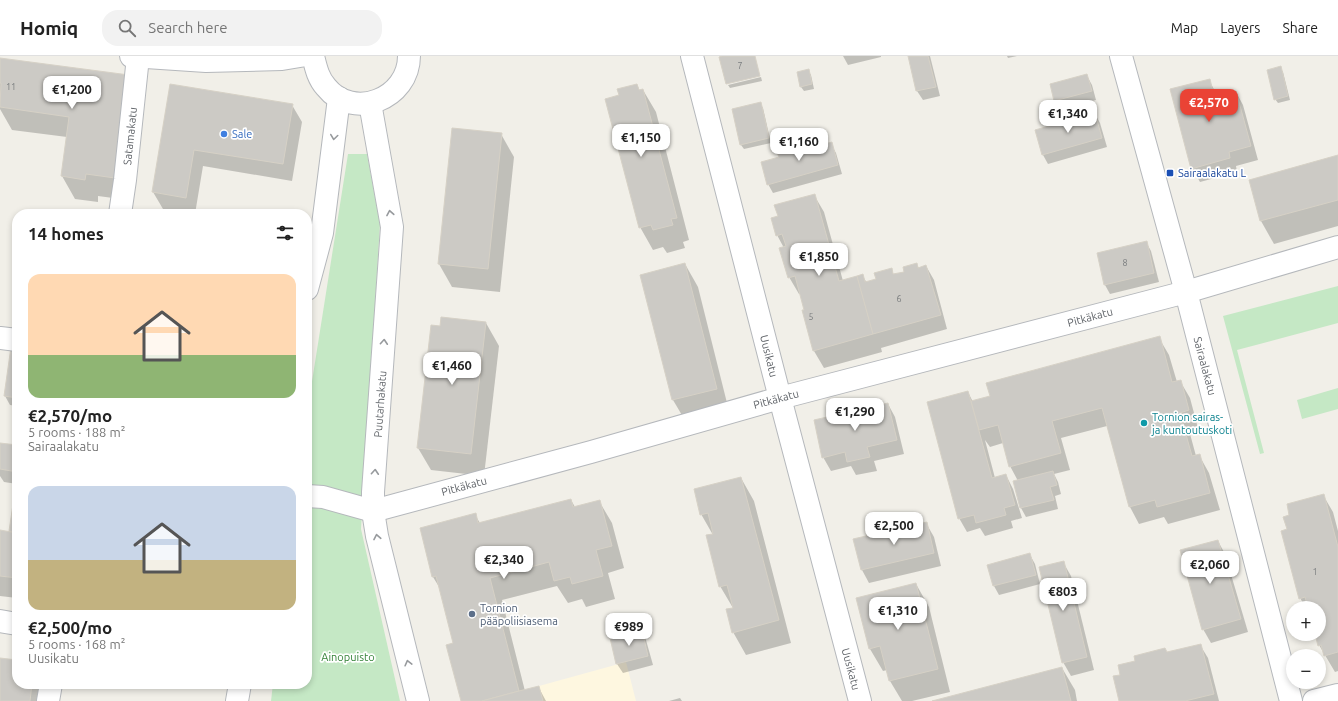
<!DOCTYPE html>
<meta charset="utf-8">
<style>
:root{--surface:#fff;--page:#f2f2f2;--text:#222;--muted:#767676;--line:#e0e0e0;--accent:#ea4335}
body{margin:0;font-family:Ubuntu,sans-serif;background:var(--page);color:var(--text);height:100vh;display:flex;flex-direction:column;font-size:15px;white-space:nowrap}
*{box-sizing:border-box;margin:0}
p{font-size:13px;color:var(--muted)}
.icon{flex:none;width:22px;height:22px;fill:none;stroke:currentColor;stroke-width:2;stroke-linecap:round;stroke-linejoin:round}
.map{position:relative;flex:1;overflow:hidden}
.details{position:absolute;left:12px;top:153px;width:300px;height:480px;display:flex;flex-direction:column;background:var(--surface);border-radius:16px;box-shadow:0 2px 6px #0003}
.details>*{flex:none}
.buttons{position:absolute;left:1286px;top:545px;display:grid;gap:8px}
.buttons a{display:grid;place-items:center;width:40px;height:40px;border-radius:50%;background:var(--surface);box-shadow:0 2px 6px #0003;font-size:20px}
.price{position:absolute;translate:-50% -34px;padding:0 9px;border-radius:8px;background:#fff;color:#222;font-size:13px;line-height:26px;filter:drop-shadow(0 1px 2px #0008)}
.price::after{content:'';position:absolute;left:50%;top:24px;width:12px;height:9px;margin-left:-6px;background:inherit;clip-path:polygon(0 0,100% 0,50% 100%)}
.price.selected{background:var(--accent);color:#fff}
ul{padding:0;list-style:none}
li{display:grid;align-content:center;gap:8px;height:212px;padding:0 16px}
li span{display:grid;place-items:center;height:124px;border-radius:12px;color:#555}
li>.icon{margin-inline-start:auto}
span .icon{width:72px;height:72px;fill:#fffc;stroke-width:1}
li b{font-size:17px}
h2{display:flex;justify-content:space-between;align-items:center;height:48px;padding:0 16px;font-size:17px}
header{display:flex;align-items:center;gap:24px;box-sizing:border-box;height:56px;padding:0 20px;background:var(--surface);border-bottom:1px solid var(--line)}
header strong{font-size:19px}
nav{display:flex;gap:22px;margin-inline-start:auto;font-size:14px}
.search{width:280px;height:36px;background:var(--page);display:flex;align-items:center;gap:10px;box-sizing:border-box;padding:0 14px;border-radius:16px;color:var(--muted);font-size:15px}
.map>svg:first-child{display:block}
</style>
<header>
<strong>Homiq</strong>
<div class="search"><svg class="icon" aria-label="search" viewBox="0 0 24 24"><circle cx="10" cy="10" r="6"/><path d="M15 15l6 6"/></svg>Search here</div>
<nav><a>Map</a><a>Layers</a><a>Share</a></nav>
</header>
<div class="map">
<svg width="1338" height="645" viewBox="0 0 1338 645">
<rect width="100%" height="100%" fill="#f1efe8"/>
<polygon fill="#fef7e0" points="626,606 636,645 482,645 539,630"/>
<g fill="#c5e8c5">
<polygon points="348,98 367,98 380,168 361,473 400,645 271,645 273,628 307,628 307,357"/>
<polygon points="1338,230 1338,267 1237,294 1264,397 1260,398 1223,260"/>
<polygon points="1338,332 1338,353 1302,363 1297,344"/>
</g>
<g fill="#0003">
<polygon points="843,0 881,0 881,1 848,9"/>
<polygon points="909,0 930,0 940,40 923,44 917,35"/>
<polygon points="1007,0 1017,0 1008,2"/>
<polygon points="0,3 128,20 128,144 98,140 98,146 75,143 62,120 67,81 12,74 0,53"/>
<polygon points="1280,12 1283,16 1290,44 1278,47 1275,43"/>
<polygon points="808,14 811,19 814,33 804,35 801,31 798,17"/>
<polygon points="1087,20 1092,29 1096,44 1060,53 1055,44"/>
<polygon points="761,21 762,25 730,32 728,29"/>
<polygon points="1209,24 1218,41 1236,36 1243,49 1258,104 1236,110 1237,116 1200,126 1192,112"/>
<polygon points="170,29 292,49 302,66 292,125 203,110 195,158 163,153 153,136"/>
<polygon points="637,29 640,35 643,34 656,56 689,184 683,186 685,192 667,197 663,191 653,194 640,171 620,40"/>
<polygon points="760,47 763,52 771,87 744,93 741,89"/>
<polygon points="1095,58 1100,67 1107,91 1048,108 1043,99 1037,75"/>
<polygon points="501,78 514,101 500,236 452,231 439,208"/>
<polygon points="804,87 808,94 831,88 836,97 842,118 773,137 768,128 780,102"/>
<polygon points="1338,100 1338,170 1274,188 1261,165 1250,124"/>
<polygon points="814,139 824,156 843,225 862,219 867,227 877,224 891,214 894,219 905,216 916,208 919,212 926,210 934,224 947,273 881,292 882,296 824,312 814,295 803,255 805,255 801,238 799,238 789,221 784,192 777,179 779,160"/>
<polygon points="1146,186 1151,195 1159,226 1110,238 1105,229"/>
<polygon points="685,208 698,231 729,355 686,366 673,344"/>
<polygon points="486,267 499,290 484,420 431,414 418,392 441,271"/>
<polygon points="1159,282 1169,299 1177,326 1180,325 1190,342 1198,372 1189,374 1196,400 1199,399 1209,417 1220,454 1168,468 1164,461 1139,468 1130,451 1107,370 1061,382 1070,414 1054,418 1058,426 1061,438 1055,440 1058,453 1026,461 1021,452 1014,426 1018,425 1010,410 1003,387 990,391 985,384 995,422 1006,419 1013,433 1022,462 1011,465 1013,472 985,480 980,472 967,476 959,462 968,336 973,346 991,341"/>
<polygon points="12,292 17,293 17,350 10,349 5,340"/>
<polygon points="888,348 895,361 904,398 874,405 877,415 856,419 851,410 831,415 823,401"/>
<polygon points="0,388 17,390 17,428 4,426 0,420"/>
<polygon points="741,422 754,445 791,587 746,599 733,576 733,552 720,530 713,479 701,458"/>
<polygon points="17,429 17,542 0,540 0,475 11,477 10,475"/>
<polygon points="1323,439 1333,456 1338,475 1338,615 1335,616 1319,589 1316,578 1319,578 1319,552 1306,552 1300,542 1288,474"/>
<polygon points="571,444 575,451 599,445 612,467 624,512 608,517 615,543 586,551 582,543 568,547 557,530 502,544 525,635 539,632 546,645 462,645 454,587 441,534 433,521 421,473 475,459 480,467"/>
<polygon points="926,467 934,481 941,510 869,527 862,514 855,484"/>
<polygon points="1218,485 1225,498 1248,576 1211,587 1203,573"/>
<polygon points="1030,499 1035,508 1040,528 999,539 994,530"/>
<polygon points="1063,506 1071,520 1094,614 1071,620 1063,606"/>
<polygon points="916,528 929,551 950,636 912,645 902,645 890,625 887,614 883,615 870,593"/>
<polygon points="641,575 646,584 653,609 623,617 617,608 611,583"/>
<polygon points="1200,589 1208,602 1219,645 1120,645 1121,619 1167,597"/>
<polygon points="0,603 17,605 17,628 46,628 46,645 0,645"/>
<polygon points="1062,612 1075,634 1077,645 936,645"/>
<polygon points="680,642 682,645 669,645"/>
</g>
<g fill="#cccac5" stroke="#d6d1c6">
<polygon points="722,0 755,0 760,20 726,28 719,1"/>
<polygon points="908,0 928,0 936,31 916,35"/>
<polygon points="0,2 129,19 115,122 86,118 85,124 61,120 69,61 0,51 1,27 0,27"/>
<polygon points="1281,10 1288,40 1274,44 1267,14"/>
<polygon points="809,13 812,28 800,31 797,16"/>
<polygon points="1087,18 1092,35 1054,45 1050,28"/>
<polygon points="1210,23 1214,40 1236,35 1251,90 1229,96 1230,102 1191,113 1170,33"/>
<polygon points="170,28 293,48 283,108 194,94 186,142 152,136"/>
<polygon points="637,28 639,34 643,33 677,162 671,163 673,169 653,174 651,169 639,172 605,43 619,39 617,33"/>
<polygon points="761,46 769,82 740,89 732,53"/>
<polygon points="1095,57 1102,82 1042,99 1035,74"/>
<polygon points="452,72 502,77 488,213 438,208"/>
<polygon points="805,86 807,93 832,86 838,109 767,129 761,106 779,101 776,94"/>
<polygon points="1338,99 1338,144 1260,165 1249,124"/>
<polygon points="815,138 839,225 857,220 873,278 813,295 802,254 804,254 795,220 788,222 779,192 786,190 782,178 776,180 771,162 778,160 774,149"/>
<polygon points="1147,185 1154,217 1104,229 1097,197"/>
<polygon points="685,207 717,333 672,344 640,219"/>
<polygon points="917,207 918,212 926,209 941,259 873,278 857,220 863,218 865,226 876,223 874,217 892,212 893,218 904,216 903,211"/>
<polygon points="441,261 486,266 471,398 417,392 431,269 440,270"/>
<polygon points="1160,280 1172,326 1181,324 1189,354 1180,357 1192,400 1200,398 1210,437 1157,451 1155,444 1129,451 1102,352 1052,365 1061,397 1009,411 998,369 979,374 971,345 990,340 986,327"/>
<polygon points="11,291 17,292 17,342 4,340"/>
<polygon points="968,335 992,422 1006,418 1015,449 1004,452 1006,459 976,467 974,459 958,463 927,346"/>
<polygon points="888,347 897,384 867,391 870,401 847,406 845,396 822,402 814,364"/>
<polygon points="0,387 17,389 17,416 0,413"/>
<polygon points="1053,415 1057,429 1050,431 1054,444 1020,452 1013,425"/>
<polygon points="741,421 779,564 732,577 726,553 733,552 727,529 719,531 706,479 713,478 708,457 700,459 694,433"/>
<polygon points="17,422 17,477 9,475"/>
<polygon points="1324,438 1338,491 1338,596 1324,600 1321,589 1318,590 1315,578 1319,578 1319,552 1308,552 1305,541 1299,543 1281,475 1287,473 1283,461 1289,459 1287,448"/>
<polygon points="571,443 573,451 600,444 612,490 596,494 603,520 572,528 570,521 554,525 549,506 490,522 519,635 482,645 461,645 446,589 453,587 436,520 432,521 420,472 476,457 478,467"/>
<polygon points="927,466 934,497 861,514 853,483"/>
<polygon points="0,474 17,477 17,522 0,520"/>
<polygon points="1218,484 1241,563 1202,574 1180,494"/>
<polygon points="1030,497 1036,519 993,530 987,509"/>
<polygon points="1064,505 1087,601 1062,607 1039,511"/>
<polygon points="916,527 938,613 889,625 880,590 869,593 856,542"/>
<polygon points="642,574 648,600 616,608 610,582"/>
<polygon points="1201,588 1214,638 1185,645 1119,645 1113,620 1120,619 1118,609 1135,605 1134,600 1165,592 1167,596"/>
<polygon points="0,602 17,604 17,628 32,628 30,645 0,645"/>
<polygon points="1062,611 1071,645 932,645"/>
<polygon points="539,630 543,645 482,645 519,635"/>
</g>
<g fill="none" stroke-linecap="round" stroke-linejoin="round">
<g stroke="#b5b8bc" stroke-width="24">
<g id="minor">
<polyline points="131,0 206,5 282,3 300,0"/>
<path d="M313 0C316 12 318 22 326 31 353 65 409 43 409 0"/>
<polyline points="692,0 780,342 860,645"/>
<polyline points="1121,0 1186,236 1291,645"/>
<polyline points="370,47 392,171 373,436 373,455 377,480 418,645"/>
<polyline points="120,158 125,124 138,1"/>
<polyline points="307,233 322,177 339,42"/>
<polyline points="0,282 17,284"/>
<polyline points="307,440 323,441 373,455 591,396 780,342 1186,236 1338,191"/>
<polyline points="0,565 17,568"/>
<polyline points="48,645 51,628"/>
<polyline points="237,645 240,628"/>
<polyline points="1314,645 1338,639"/>
</g>
</g>
<use href="#minor" stroke="#fff" stroke-width="22"/>
</g>
<defs><path id="oneway-chevron" d="M-2-3.5L2.5 0L-2 3.5" fill="none" stroke-width="1.6" stroke-linecap="round" stroke-linejoin="round"/></defs>
<g stroke="#979a9d">
<use href="#oneway-chevron" transform="translate(334 81) rotate(98)"/>
<use href="#oneway-chevron" transform="translate(390 157) rotate(-100)"/>
<use href="#oneway-chevron" transform="translate(384 286) rotate(-86)"/>
<use href="#oneway-chevron" transform="translate(375 416) rotate(-86)"/>
<use href="#oneway-chevron" transform="translate(377 481) rotate(-101)"/>
<use href="#oneway-chevron" transform="translate(408 607) rotate(-104)"/>
</g>
<circle fill="#3f7fe0" stroke="#fff" stroke-width="1.5" cx="224" cy="78" r="4"/>
<rect fill="#1a4fb4" stroke="#fff" stroke-width="1.5" x="1166" y="113" width="8" height="8" rx="2"/>
<circle fill="#0f9aa8" stroke="#fff" stroke-width="1.5" cx="1144" cy="367" r="4"/>
<circle fill="#5c6f8a" stroke="#fff" stroke-width="1.5" cx="472" cy="558" r="4"/>
<g text-anchor="middle" dominant-baseline="central" stroke-width="3.5" stroke-linejoin="round" paint-order="stroke">
<g font-size="9" fill="#7a7d7f">
<text x="740" y="10">7</text>
<text x="11" y="31">11</text>
<text x="1125" y="207">8</text>
<text x="899" y="243">6</text>
<text x="811" y="261">5</text>
<text x="1315" y="516">1</text>
</g>
<g font-size="11" fill="#366cbe" stroke="#fff" text-anchor="start">
<text x="232" y="78">Sale</text>
</g>
<g font-size="11" fill="#5f6368" stroke="#fff">
<text transform="translate(130 80) rotate(-84)">Satamakatu</text>
<text transform="translate(1090 261) rotate(-15)">Pitkäkatu</text>
<text transform="translate(769 300) rotate(76)">Uusikatu</text>
<text transform="translate(1205 310) rotate(75)">Sairaalakatu</text>
<text transform="translate(776 343) rotate(-15)">Pitkäkatu</text>
<text transform="translate(380 348) rotate(-86)">Puutarhakatu</text>
<text transform="translate(464 430) rotate(-15)">Pitkäkatu</text>
<text transform="translate(851 613) rotate(75)">Uusikatu</text>
</g>
<g font-size="11" fill="#164399" stroke="#fff" text-anchor="start">
<text x="1178" y="117">Sairaalakatu L</text>
</g>
<g font-size="11" fill="#0d838f" stroke="#fff" text-anchor="start">
<text x="1152" y="361">Tornion sairas-<tspan x="1152" dy="13">ja kuntoutuskoti</tspan></text>
</g>
<g font-size="11" fill="#4e5e75" stroke="#fff" text-anchor="start">
<text x="480" y="552">Tornion<tspan x="480" dy="13">pääpoliisiasema</tspan></text>
</g>
<g font-size="11" fill="#348238" stroke="#fff">
<text x="348" y="601">Ainopuisto</text>
</g>
</g>
</svg>
<div class="buttons">
<a>+</a>
<a>−</a>
</div>
<b class="price" style="left:72px;top:54px">€1,200</b>
<b class="price selected" style="left:1209px;top:67px">€2,570</b>
<b class="price" style="left:1068px;top:78px">€1,340</b>
<b class="price" style="left:641px;top:102px">€1,150</b>
<b class="price" style="left:799px;top:106px">€1,160</b>
<b class="price" style="left:819px;top:221px">€1,850</b>
<b class="price" style="left:452px;top:330px">€1,460</b>
<b class="price" style="left:855px;top:376px">€1,290</b>
<b class="price" style="left:894px;top:490px">€2,500</b>
<b class="price" style="left:504px;top:524px">€2,340</b>
<b class="price" style="left:1210px;top:529px">€2,060</b>
<b class="price" style="left:1063px;top:556px">€803</b>
<b class="price" style="left:898px;top:575px">€1,310</b>
<b class="price" style="left:629px;top:591px">€989</b>
<section class="details">
<h2>14 homes<svg class="icon" aria-label="filters" viewBox="0 0 24 24"><path d="M4 7h16M4 17h16"/><circle cx="9" cy="7" r="2"/><circle cx="15" cy="17" r="2"/></svg></h2>
<ul>
<li><span style="background:linear-gradient(#ffd9b3 65%,#8fb573 0)"><svg class="icon" aria-label="home" viewBox="0 0 24 24"><path d="M3 11l9-7 9 7M6 9v11h12V9"/></svg></span><div><b>€2,570/mo</b><p>5 rooms · 188 m²</p><p>Sairaalakatu</p></div></li>
<li><span style="background:linear-gradient(#c9d6e8 60%,#c2b280 0)"><svg class="icon" aria-label="home" viewBox="0 0 24 24"><path d="M3 11l9-7 9 7M6 9v11h12V9"/></svg></span><div><b>€2,500/mo</b><p>5 rooms · 168 m²</p><p>Uusikatu</p></div></li>
</ul>
</section>
</div>
